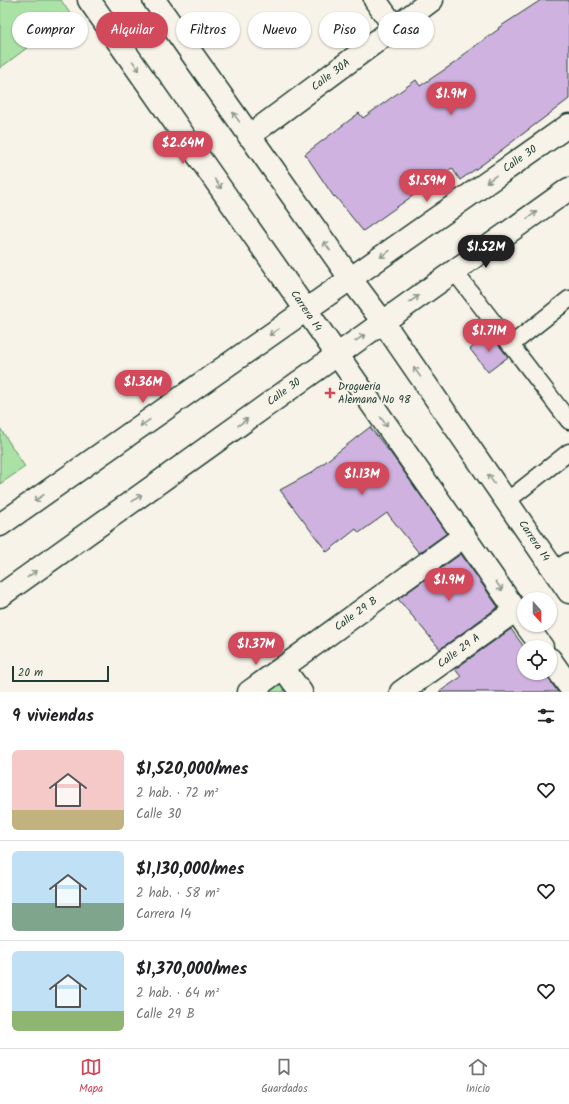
<!DOCTYPE html>
<html lang="es">
<meta charset="utf-8">
<style>
:root{--surface:#fff;--page:#f2f2f2;--text:#202124;--muted:#757577;--line:#e0e0e0;--accent:#d1495b}
body{margin:0;font-family:Kalam,sans-serif;background:var(--page);color:var(--text);height:100vh;display:flex;flex-direction:column;font-size:15px;white-space:nowrap}
*{box-sizing:border-box;margin:0}
p{font-size:13px;color:var(--muted)}
.icon{flex:none;width:22px;height:22px;fill:none;stroke:currentColor;stroke-width:2;stroke-linecap:round;stroke-linejoin:round}
.map{position:relative;height:692px;overflow:hidden}
.panel{display:flex;flex-direction:column;background:var(--surface);flex:1}
.panel>*{flex:none}
.guide{position:absolute;left:12px;top:12px;width:545px;height:36px;display:flex;gap:8px}
.needle{width:26px;rotate:159deg}
.controls{position:absolute;left:517px;top:592px;display:grid;gap:8px}
.controls a{display:grid;place-items:center;width:40px;height:40px;border-radius:50%;background:var(--surface);box-shadow:0 1px 3px #0004;font-size:20px}
.scale{position:absolute;left:12px;bottom:10px;width:97px;box-sizing:border-box;padding-left:4px;border:2px solid #1f3d34;border-top:0;font-size:11px;line-height:14px;white-space:nowrap;color:#1f3d34;-webkit-text-stroke:3px #f7f3e8;paint-order:stroke}
.price{position:absolute;translate:-50% -34px;padding:0 9px;border-radius:14px;background:var(--accent);color:#fff;font-size:13px;line-height:26px;filter:drop-shadow(0 1px 2px #0008)}
.price::after{content:'';position:absolute;left:50%;top:24px;width:12px;height:9px;margin-left:-6px;background:inherit;clip-path:polygon(0 0,100% 0,50% 100%)}
.price.on{background:#222;color:#fff}
ul{padding:0;list-style:none}
li{display:flex;align-items:center;gap:12px;height:100px;padding:0 12px}
li+li{border-top:1px solid var(--line)}
li span{display:grid;place-items:center;flex:none;width:112px;height:80px;border-radius:6px;color:#555}
li>.icon{margin-inline-start:auto}
span .icon{width:48px;height:48px;fill:#fffc;stroke-width:1}
li b{font-size:17px}
h2{display:flex;justify-content:space-between;align-items:center;height:48px;padding:0 12px;font-size:17px}
.tag{padding:0 14px;border-radius:18px;background:var(--surface);box-shadow:0 1px 3px #0004;font-size:14px;line-height:36px}
.tag.on{background:var(--accent);color:#fff}
.tabs{display:flex;justify-content:space-around;align-items:center;height:56px;border-top:1px solid var(--line);background:var(--surface);font-size:11px;color:var(--muted)}
.tabs a{display:grid;justify-items:center;gap:2px}
.tabs .on{color:var(--accent)}
.map>svg:first-child{display:block}
</style>
<div class="map">
<svg width="569" height="692" viewBox="0 0 569 692">
<rect width="100%" height="100%" fill="#f7f3e8"/>
<filter id="ink" filterUnits="userSpaceOnUse"><feTurbulence type="fractalNoise" baseFrequency=".025" numOctaves="2"/><feDisplacementMap in="SourceGraphic" scale="8" xChannelSelector="R" yChannelSelector="G"/><feConvolveMatrix kernelMatrix="1 2 1 2 8 2 1 2 1" color-interpolation-filters="sRGB"/></filter>
<g filter="url(#ink)">
<g fill="#aae1a5" stroke="#648f6c">
<polygon points="0,0 61,0 71,15 0,68"/>
<polygon points="0,428 25,467 0,484"/>
<polygon points="282,679 292,692 264,692"/>
</g>
<g fill="#cfb2e0" stroke="#1f3d34">
<polygon points="541,0 569,0 569,99 483,164 460,180 452,168 363,231 335,196 334,197 305,154 359,113 363,118 416,80 420,86 462,58 461,56 499,29 498,28"/>
<polygon points="490,334 508,357 488,372 470,349"/>
<polygon points="370,427 392,455 447,533 419,553 387,513 359,533 356,529 327,552 280,490 311,473"/>
<polygon points="461,554 498,607 440,649 398,599"/>
<polygon points="511,629 524,647 524,673 544,673 558,692 439,692 461,677 455,669"/>
</g>
<g fill="none" stroke-linecap="round" stroke-linejoin="round">
<g stroke="#1f3d34" stroke-width="19">
<g id="lane">
<polyline points="454,271 511,345 569,299"/>
<polyline points="511,345 569,421"/>
<polyline points="507,501 569,452"/>
</g>
</g>
<g stroke="#1f3d34" stroke-width="25">
<g id="street">
<polyline points="89,0 306,310"/>
<polyline points="154,0 350,278"/>
<polyline points="375,0 395,28"/>
<polyline points="249,136 432,0"/>
<polyline points="556,573 569,564"/>
<polyline points="283,668 301,692"/>
<polyline points="249,692 464,536"/>
<polyline points="401,692 516,610"/>
</g>
</g>
<g stroke="#1f3d34" stroke-width="25">
<g id="secondary">
<polyline points="350,278 383,322 569,592"/>
<polyline points="306,310 524,622"/>
<polyline points="0,525 569,125"/>
<polyline points="0,596 569,189"/>
<polyline points="526,625 542,647"/>
<polyline points="550,659 569,686"/>
</g>
</g>
<use href="#lane" stroke="#f7f3e8" stroke-width="16"/>
<use href="#street" stroke="#f7f3e8" stroke-width="22"/>
<use href="#secondary" stroke="#f7f3e8" stroke-width="22"/>
</g>
<defs><path id="oneway-shaft" d="M-6 0H5M1.5-3L5.5 0L1.5 3" fill="none" stroke-width="1.6" stroke-linecap="round" stroke-linejoin="round"/></defs>
<g stroke="#8b988e">
<use href="#oneway-shaft" transform="translate(136 66) rotate(55)"/>
<use href="#oneway-shaft" transform="translate(236 117) rotate(-125)"/>
<use href="#oneway-shaft" transform="translate(491 179) rotate(145)"/>
<use href="#oneway-shaft" transform="translate(218 184) rotate(55)"/>
<use href="#oneway-shaft" transform="translate(532 215) rotate(-36)"/>
<use href="#oneway-shaft" transform="translate(327 246) rotate(-125)"/>
<use href="#oneway-shaft" transform="translate(385 254) rotate(145)"/>
<use href="#oneway-shaft" transform="translate(414 299) rotate(-35)"/>
<use href="#oneway-shaft" transform="translate(274 332) rotate(145)"/>
<use href="#oneway-shaft" transform="translate(360 338) rotate(-35)"/>
<use href="#oneway-shaft" transform="translate(417 372) rotate(-125)"/>
<use href="#oneway-shaft" transform="translate(243 422) rotate(-36)"/>
<use href="#oneway-shaft" transform="translate(384 422) rotate(55)"/>
<use href="#oneway-shaft" transform="translate(145 423) rotate(145)"/>
<use href="#oneway-shaft" transform="translate(491 479) rotate(-125)"/>
<use href="#oneway-shaft" transform="translate(39 498) rotate(145)"/>
<use href="#oneway-shaft" transform="translate(137 498) rotate(-36)"/>
<use href="#oneway-shaft" transform="translate(32 574) rotate(-36)"/>
<use href="#oneway-shaft" transform="translate(499 586) rotate(55)"/>
</g>
</g>
<path fill="#d1495b" stroke="#f7f3e8" stroke-width="1.5" d="M328 387h4v4h4v4h-4v4h-4v-4h-4v-4h4z"/>
<g text-anchor="middle" dominant-baseline="central" stroke-width="4" stroke-linejoin="round" paint-order="stroke">
<g font-size="11" fill="#1f3d34" stroke="#f7f3e8">
<text transform="translate(331 75) rotate(-37)">Calle 30A</text>
<text transform="translate(520 159) rotate(-35)">Calle 30</text>
<text transform="translate(306 311) rotate(56)">Carrera 14</text>
<text transform="translate(284 392) rotate(-36)">Calle 30</text>
<text transform="translate(534 541) rotate(56)">Carrera 14</text>
<text transform="translate(356 614) rotate(-36)">Calle 29 B</text>
<text transform="translate(459 651) rotate(-36)">Calle 29 A</text>
</g>
<g font-size="11" fill="#1f3d34" stroke="#f7f3e8" text-anchor="start">
<text x="338" y="387">Drogueria<tspan x="338" dy="13">Alemana No 98</tspan></text>
</g>
</g>
</svg>
<div class="controls">
<a><svg class="needle" viewBox="-14 -14 28 28"><path d="M0-13l5 13h-10z" fill="#e53935"/><path d="M0 13l5-13h-10z" fill="#757577"/></svg></a>
<a><svg class="icon" aria-label="locate" viewBox="0 0 24 24"><circle cx="12" cy="12" r="6"/><path d="M12 2v4M12 18v4M2 12h4M18 12h4"/></svg></a>
</div>
<div class="scale">20 m</div>
<b class="price" style="left:451px;top:116px">$1.9M</b>
<b class="price" style="left:183px;top:165px">$2.64M</b>
<b class="price" style="left:427px;top:203px">$1.59M</b>
<b class="price on" style="left:486px;top:269px">$1.52M</b>
<b class="price" style="left:489px;top:353px">$1.71M</b>
<b class="price" style="left:143px;top:404px">$1.36M</b>
<b class="price" style="left:362px;top:496px">$1.13M</b>
<b class="price" style="left:449px;top:602px">$1.9M</b>
<b class="price" style="left:256px;top:666px">$1.37M</b>
<div class="guide">
<a class="tag">Comprar</a>
<a class="tag on">Alquilar</a>
<a class="tag">Filtros</a>
<a class="tag">Nuevo</a>
<a class="tag">Piso</a>
<a class="tag">Casa</a>
</div>
</div>
<section class="panel">
<h2>9 viviendas<svg class="icon" aria-label="filters" viewBox="0 0 24 24"><path d="M4 7h16M4 17h16"/><circle cx="9" cy="7" r="2"/><circle cx="15" cy="17" r="2"/></svg></h2>
<ul>
<li><span style="background:linear-gradient(#f6c9c9 75%,#c2b280 0)"><svg class="icon" aria-label="home" viewBox="0 0 24 24"><path d="M3 11l9-7 9 7M6 9v11h12V9"/></svg></span><div><b>$1,520,000/mes</b><p>2 hab. · 72 m²</p><p>Calle 30</p></div><svg class="icon" aria-label="heart" viewBox="0 0 24 24"><path d="M12 20l-8-8c-3-5 5-10 8-4 3-6 11-1 8 4z"/></svg></li>
<li><span style="background:linear-gradient(#bfe0f5 65%,#7fa58c 0)"><svg class="icon" aria-label="home" viewBox="0 0 24 24"><path d="M3 11l9-7 9 7M6 9v11h12V9"/></svg></span><div><b>$1,130,000/mes</b><p>2 hab. · 58 m²</p><p>Carrera 14</p></div><svg class="icon" aria-label="heart" viewBox="0 0 24 24"><path d="M12 20l-8-8c-3-5 5-10 8-4 3-6 11-1 8 4z"/></svg></li>
<li><span style="background:linear-gradient(#bfe0f5 75%,#8fb573 0)"><svg class="icon" aria-label="home" viewBox="0 0 24 24"><path d="M3 11l9-7 9 7M6 9v11h12V9"/></svg></span><div><b>$1,370,000/mes</b><p>2 hab. · 64 m²</p><p>Calle 29 B</p></div><svg class="icon" aria-label="heart" viewBox="0 0 24 24"><path d="M12 20l-8-8c-3-5 5-10 8-4 3-6 11-1 8 4z"/></svg></li>
</ul>
</section>
<nav class="tabs">
<a class="on"><svg class="icon" aria-label="map" viewBox="0 0 24 24"><path d="M3 6l6-2 6 2 6-2v14l-6 2-6-2-6 2zM9 4v14M15 6v14"/></svg>Mapa</a>
<a><svg class="icon" aria-label="saved" viewBox="0 0 24 24"><path d="M7 4h10v16l-5-4-5 4z"/></svg>Guardados</a>
<a><svg class="icon" aria-label="home" viewBox="0 0 24 24"><path d="M3 11l9-7 9 7M6 9v11h12V9"/></svg>Inicio</a>
</nav>
